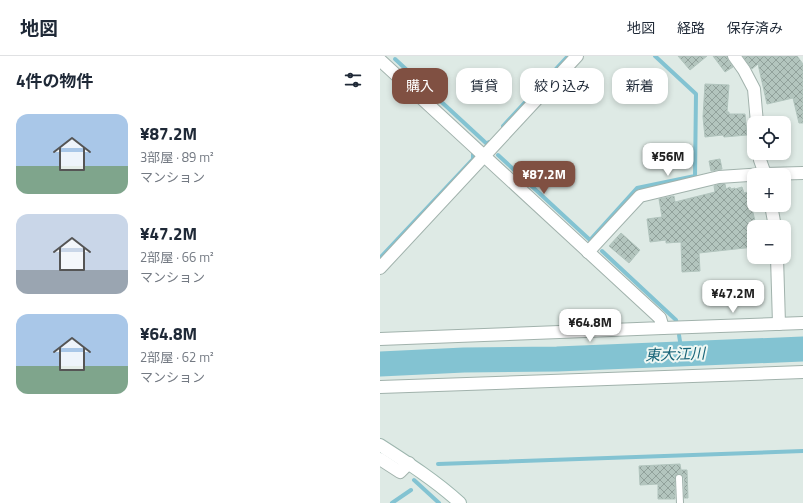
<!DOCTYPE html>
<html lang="ja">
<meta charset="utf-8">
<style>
:root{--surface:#fff;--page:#f6f6f7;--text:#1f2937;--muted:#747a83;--line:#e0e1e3;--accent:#805042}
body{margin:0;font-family:"Titillium Web","Noto Sans JP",sans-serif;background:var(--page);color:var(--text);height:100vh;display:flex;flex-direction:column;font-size:15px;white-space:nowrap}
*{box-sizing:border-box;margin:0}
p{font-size:13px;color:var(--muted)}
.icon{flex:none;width:22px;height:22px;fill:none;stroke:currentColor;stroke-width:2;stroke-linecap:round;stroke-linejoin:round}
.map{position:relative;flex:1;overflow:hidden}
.drawer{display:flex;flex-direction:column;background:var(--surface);width:380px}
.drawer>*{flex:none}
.banner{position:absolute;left:12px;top:12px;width:351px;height:36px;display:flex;gap:8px}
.controls{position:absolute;left:367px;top:60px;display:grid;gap:8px}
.controls a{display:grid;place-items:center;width:44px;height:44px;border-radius:8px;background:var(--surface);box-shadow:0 2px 6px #0003;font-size:20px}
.price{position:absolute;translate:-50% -34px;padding:0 9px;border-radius:8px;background:#fff;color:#222;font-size:13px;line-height:26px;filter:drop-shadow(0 1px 2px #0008)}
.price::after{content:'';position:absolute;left:50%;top:24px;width:12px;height:9px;margin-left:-6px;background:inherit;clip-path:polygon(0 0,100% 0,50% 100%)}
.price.on{background:var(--accent);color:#fff}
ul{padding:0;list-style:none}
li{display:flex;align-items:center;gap:12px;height:100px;padding:0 16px}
li span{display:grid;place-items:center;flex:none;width:112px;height:80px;border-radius:12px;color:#555}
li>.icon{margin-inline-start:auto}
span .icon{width:48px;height:48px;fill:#fffc;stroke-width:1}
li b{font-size:17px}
h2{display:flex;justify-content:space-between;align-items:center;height:48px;padding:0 16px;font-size:17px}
.tag{padding:0 14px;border-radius:12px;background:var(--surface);box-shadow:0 2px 6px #0003;font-size:14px;line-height:36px}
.tag.on{background:var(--accent);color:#fff}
header{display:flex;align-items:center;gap:24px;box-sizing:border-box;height:56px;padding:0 20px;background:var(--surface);border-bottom:1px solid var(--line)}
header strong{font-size:19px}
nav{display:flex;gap:22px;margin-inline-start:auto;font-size:14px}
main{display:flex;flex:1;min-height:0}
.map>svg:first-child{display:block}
</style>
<header>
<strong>地図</strong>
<nav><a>地図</a><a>経路</a><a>保存済み</a></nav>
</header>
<main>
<section class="drawer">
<h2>4件の物件<svg class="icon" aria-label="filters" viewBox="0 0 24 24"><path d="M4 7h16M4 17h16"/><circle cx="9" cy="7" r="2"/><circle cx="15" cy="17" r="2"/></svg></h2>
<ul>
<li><span style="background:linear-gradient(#a9c7e8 65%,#7fa58c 0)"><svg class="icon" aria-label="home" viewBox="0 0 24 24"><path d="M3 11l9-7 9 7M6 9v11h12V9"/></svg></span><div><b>¥87.2M</b><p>3部屋 · 89 m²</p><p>マンション</p></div></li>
<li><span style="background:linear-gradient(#c9d6e8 70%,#9aa5b1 0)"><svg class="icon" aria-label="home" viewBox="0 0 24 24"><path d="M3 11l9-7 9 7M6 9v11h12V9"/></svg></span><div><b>¥47.2M</b><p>2部屋 · 66 m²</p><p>マンション</p></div></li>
<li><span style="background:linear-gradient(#a9c7e8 65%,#7fa58c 0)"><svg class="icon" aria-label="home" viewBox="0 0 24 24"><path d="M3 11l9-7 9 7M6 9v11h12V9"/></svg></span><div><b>¥64.8M</b><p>2部屋 · 62 m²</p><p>マンション</p></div></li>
</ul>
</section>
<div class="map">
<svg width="423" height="447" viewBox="0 0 423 447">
<defs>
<pattern id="building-cross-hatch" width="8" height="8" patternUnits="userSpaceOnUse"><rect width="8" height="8" fill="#b3c5be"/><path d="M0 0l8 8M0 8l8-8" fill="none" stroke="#91a19b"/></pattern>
</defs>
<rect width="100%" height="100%" fill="#deeae5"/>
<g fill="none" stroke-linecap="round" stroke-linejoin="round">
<g stroke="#83c3d2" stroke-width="4">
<polyline points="15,3 107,88 109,86"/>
<polyline points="123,70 188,0"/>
<polyline points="118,99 210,184"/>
<polyline points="210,184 257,132 315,120 316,38 275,0"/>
<polyline points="222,195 296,264 297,268"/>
<polyline points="0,202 93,103 93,97"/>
<polyline points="299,279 302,298"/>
<polyline points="58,408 423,395"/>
<polyline points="34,424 59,447"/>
<polyline points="12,447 31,434"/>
</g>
<polyline stroke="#83c3d2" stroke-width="25" points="0,308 84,304 177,303 423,293"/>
</g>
<g fill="url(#building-cross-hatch)" stroke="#b1c4bd">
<polygon points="298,0 327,0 310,14"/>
<polygon points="333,0 347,0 348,4 353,11 345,16"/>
<polygon points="363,0 417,0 423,8 423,67 419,67 413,42 387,48 378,8 372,13"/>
<polygon points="325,28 349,29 347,56 349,56 349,58 365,58 367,79 344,81 343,79 325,81 323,61"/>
<polygon points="340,103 342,113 331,115 329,105"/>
<polygon points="340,128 345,128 346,133 350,131 351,133 355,132 355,133 362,131 364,137 368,136 375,165 373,166 374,170 374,191 319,197 320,215 302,216 301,186 286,187 286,184 270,186 267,163 282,161 279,143 294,140 295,146 335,136 334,130"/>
<polygon points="241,177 260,194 249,207 229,190"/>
<polygon points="300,408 301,414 307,414 308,442 304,442 304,422 301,418 297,418 295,422 295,443 278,443 278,428 260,429 259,410"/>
</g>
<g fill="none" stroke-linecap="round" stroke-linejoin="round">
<g stroke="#a1b2ac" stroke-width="8">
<polyline id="lane" points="299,422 300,447"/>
</g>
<g stroke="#a1b2ac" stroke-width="14">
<g id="street">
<polyline points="354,0 364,14 374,33 377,67"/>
<polyline points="0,4 280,262 283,272 0,283"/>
<polyline points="379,97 380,104 385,118 423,117"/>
<polyline points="391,149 395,171"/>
<polyline points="208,196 260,140 339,121 385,118 385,119"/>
<polyline points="397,201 399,268"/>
<polyline points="0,212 197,0"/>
<polyline points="283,272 423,267"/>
<polyline points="0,331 423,316"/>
<polyline points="0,403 20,416 29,407"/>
</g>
</g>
<g stroke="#9db6ae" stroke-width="14">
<path id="secondary" d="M0 389C28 407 56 425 80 447"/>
</g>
<use href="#lane" stroke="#fff" stroke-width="6"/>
<use href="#street" stroke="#fff" stroke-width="12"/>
<use href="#secondary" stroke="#fff" stroke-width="12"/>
</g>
<g text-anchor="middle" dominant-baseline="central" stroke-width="4" stroke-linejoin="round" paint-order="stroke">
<g font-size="15" font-style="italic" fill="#186478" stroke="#eef7f3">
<text transform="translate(295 298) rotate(-2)">東大江川</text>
</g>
</g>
</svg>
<div class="controls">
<a><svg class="icon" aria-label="locate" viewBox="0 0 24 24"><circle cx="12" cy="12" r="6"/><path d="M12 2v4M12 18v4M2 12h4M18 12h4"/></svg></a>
<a>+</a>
<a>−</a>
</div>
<b class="price" style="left:288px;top:121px">¥56M</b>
<b class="price on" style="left:164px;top:139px">¥87.2M</b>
<b class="price" style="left:353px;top:258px">¥47.2M</b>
<b class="price" style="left:210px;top:287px">¥64.8M</b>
<div class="banner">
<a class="tag on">購入</a>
<a class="tag">賃貸</a>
<a class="tag">絞り込み</a>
<a class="tag">新着</a>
</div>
</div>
</main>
